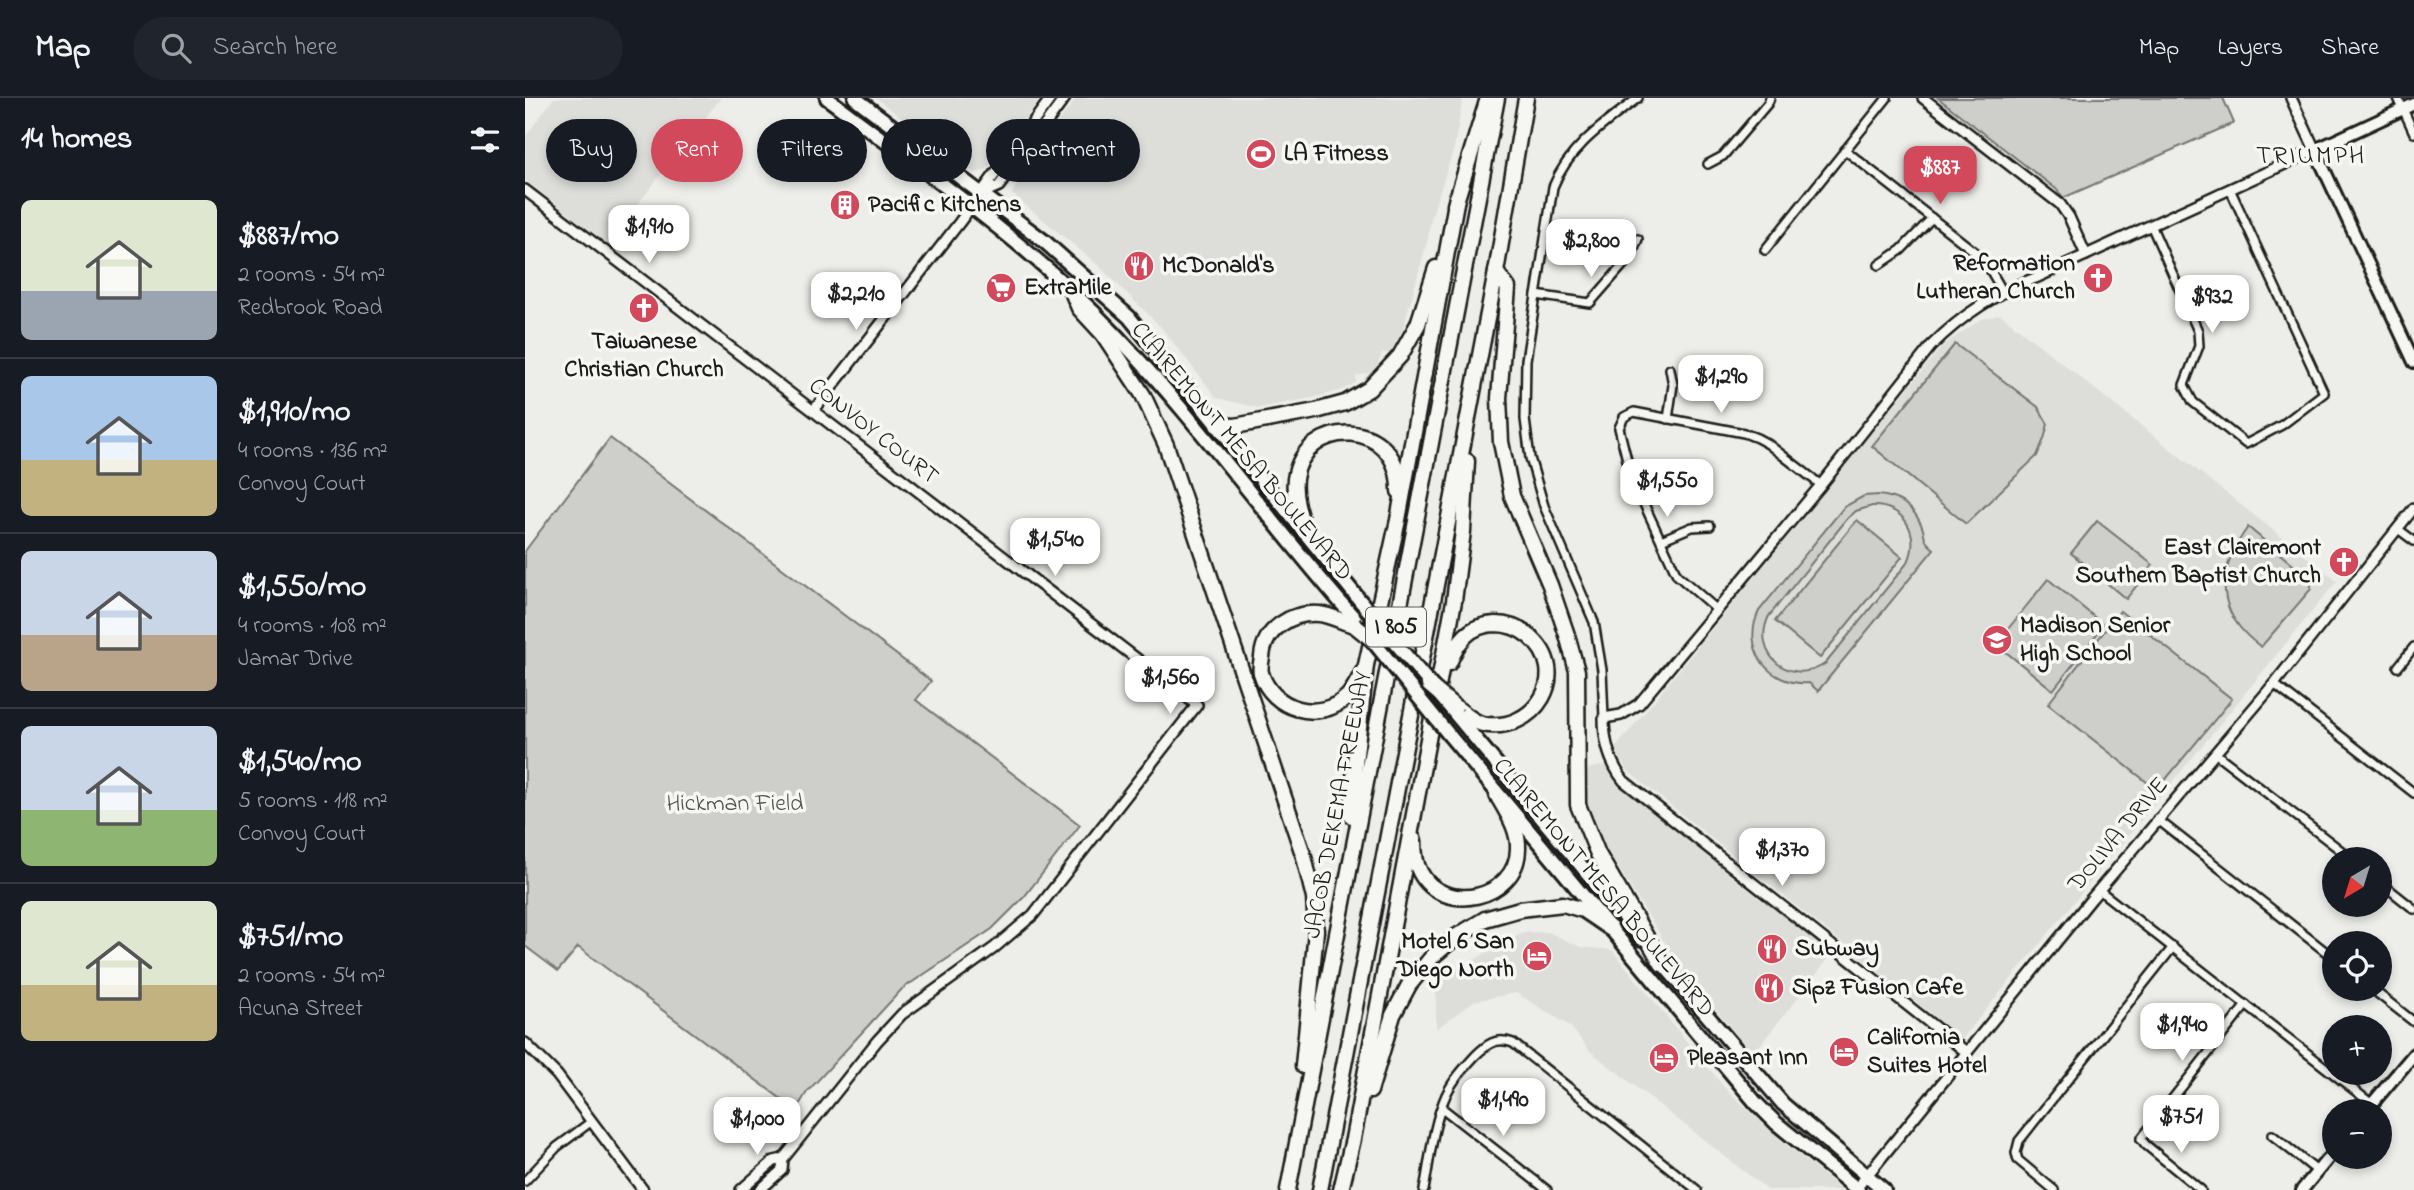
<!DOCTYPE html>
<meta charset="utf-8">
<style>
:root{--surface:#171b24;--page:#20242c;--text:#f1f3f6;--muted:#9ea1a6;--line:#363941;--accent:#d1495b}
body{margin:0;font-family:"Indie Flower",sans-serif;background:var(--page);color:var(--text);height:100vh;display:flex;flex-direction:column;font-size:26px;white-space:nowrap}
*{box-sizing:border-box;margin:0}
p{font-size:23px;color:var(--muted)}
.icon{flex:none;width:38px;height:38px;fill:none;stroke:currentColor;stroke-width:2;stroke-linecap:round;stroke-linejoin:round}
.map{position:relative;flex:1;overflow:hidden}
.drawer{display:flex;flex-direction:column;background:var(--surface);width:525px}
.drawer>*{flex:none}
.guide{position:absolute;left:21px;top:21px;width:665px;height:63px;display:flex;gap:14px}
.needle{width:46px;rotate:218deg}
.controls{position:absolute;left:1797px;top:749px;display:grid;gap:14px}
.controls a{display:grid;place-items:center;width:70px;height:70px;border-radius:50%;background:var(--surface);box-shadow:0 4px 10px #0003;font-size:35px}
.price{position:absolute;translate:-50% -60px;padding:0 16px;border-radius:14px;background:#fff;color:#222;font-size:23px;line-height:46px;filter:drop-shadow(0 2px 4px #0008)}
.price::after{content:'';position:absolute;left:50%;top:42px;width:21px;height:16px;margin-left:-10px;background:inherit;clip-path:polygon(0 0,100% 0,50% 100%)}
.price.active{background:var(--accent);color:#fff}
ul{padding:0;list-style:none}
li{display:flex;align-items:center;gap:21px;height:175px;padding:0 21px}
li+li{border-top:2px solid var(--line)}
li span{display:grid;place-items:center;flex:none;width:196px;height:140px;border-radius:10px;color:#555}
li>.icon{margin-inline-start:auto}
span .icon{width:84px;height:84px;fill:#fffc;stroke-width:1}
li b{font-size:30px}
h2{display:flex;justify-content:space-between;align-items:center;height:84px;padding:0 21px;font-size:30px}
.tag{padding:0 24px;border-radius:32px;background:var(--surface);box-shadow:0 4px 10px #0003;font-size:24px;line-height:63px}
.tag.active{background:var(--accent);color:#fff}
header{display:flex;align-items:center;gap:42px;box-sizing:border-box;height:98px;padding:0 35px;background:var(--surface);border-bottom:2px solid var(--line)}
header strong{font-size:33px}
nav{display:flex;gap:38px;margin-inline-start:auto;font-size:24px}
.search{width:490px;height:63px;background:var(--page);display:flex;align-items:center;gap:18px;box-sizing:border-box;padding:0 24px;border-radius:38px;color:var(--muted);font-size:26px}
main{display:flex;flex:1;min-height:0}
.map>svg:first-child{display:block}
</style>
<header>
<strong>Map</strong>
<div class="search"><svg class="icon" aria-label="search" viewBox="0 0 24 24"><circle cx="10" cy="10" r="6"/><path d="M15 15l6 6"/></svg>Search here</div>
<nav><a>Map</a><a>Layers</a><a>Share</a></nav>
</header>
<main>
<section class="drawer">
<h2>14 homes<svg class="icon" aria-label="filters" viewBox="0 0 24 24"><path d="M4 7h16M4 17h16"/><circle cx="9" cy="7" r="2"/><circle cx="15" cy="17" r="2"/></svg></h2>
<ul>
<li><span style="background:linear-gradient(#dfe7d0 65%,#9aa5b1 0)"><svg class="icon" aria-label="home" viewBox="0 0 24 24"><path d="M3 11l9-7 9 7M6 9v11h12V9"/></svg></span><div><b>$887/mo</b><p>2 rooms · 54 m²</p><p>Redbrook Road</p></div></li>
<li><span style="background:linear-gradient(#a9c7e8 60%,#c2b280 0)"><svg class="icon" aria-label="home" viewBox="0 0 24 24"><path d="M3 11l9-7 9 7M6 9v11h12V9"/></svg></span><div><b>$1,910/mo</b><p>4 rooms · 136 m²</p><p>Convoy Court</p></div></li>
<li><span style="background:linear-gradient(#c9d6e8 60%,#b9a48a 0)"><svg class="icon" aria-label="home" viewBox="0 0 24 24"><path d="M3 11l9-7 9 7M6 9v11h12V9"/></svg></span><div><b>$1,550/mo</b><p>4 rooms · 108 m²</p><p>Jamar Drive</p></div></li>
<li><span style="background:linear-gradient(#c9d6e8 60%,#8fb573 0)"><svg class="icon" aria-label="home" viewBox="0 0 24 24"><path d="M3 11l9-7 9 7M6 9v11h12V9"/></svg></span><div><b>$1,540/mo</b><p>5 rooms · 118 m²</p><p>Convoy Court</p></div></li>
<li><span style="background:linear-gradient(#dfe7d0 60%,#c2b280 0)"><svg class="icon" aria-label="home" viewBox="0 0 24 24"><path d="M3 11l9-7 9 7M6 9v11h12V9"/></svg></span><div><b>$751/mo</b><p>2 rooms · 54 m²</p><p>Acuna Street</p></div></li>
</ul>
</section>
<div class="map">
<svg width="1889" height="1092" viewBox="0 0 1889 1092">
<rect width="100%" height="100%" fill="#edede9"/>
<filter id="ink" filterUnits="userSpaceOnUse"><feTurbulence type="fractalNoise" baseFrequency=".0143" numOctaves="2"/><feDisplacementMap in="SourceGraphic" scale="14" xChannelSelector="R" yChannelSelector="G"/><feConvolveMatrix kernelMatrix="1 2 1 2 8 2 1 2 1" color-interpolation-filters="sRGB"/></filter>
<g filter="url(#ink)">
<g fill="#ddddda">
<polygon points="29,0 196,0 82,145 0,82 0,39"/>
<polygon points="351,0 516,0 460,73 449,75"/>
<polygon points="552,0 938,0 929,50 906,120 903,140 878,231 865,255 857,255 852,268 844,275 831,278 831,285 814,293 787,300 734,310 692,300 635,228 573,167 487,96 504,60"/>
<polygon points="1475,216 1812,483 1437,941 1104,674 1089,652 1418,247 1455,222"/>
<polygon points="1080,667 1112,693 1138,721 1221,790 1308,855 1228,956 1155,869 1081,750 1063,716 1057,682 1063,671"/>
<polygon points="1023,834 1055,849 1087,852 1199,989 1259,1045 1317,1092 1243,1092 1065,953 1045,928 991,895 949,903 911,931 911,895 919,879 996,835"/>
</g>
<g fill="#cececb" stroke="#757574" stroke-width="2" fill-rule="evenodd">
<polygon points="1413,0 1698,0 1709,25 1538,100 1531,91"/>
<polygon points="1430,246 1513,309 1523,326 1519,341 1512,358 1441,426 1347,348"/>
<polygon points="85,340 406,583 391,602 555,727 499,799 467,831 377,891 282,994 271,1012 53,849 33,873 0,848 0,453"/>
<path d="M1354 397C1372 399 1388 408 1396 426 1402 440 1396 440 1409 451L1293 593 1284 585C1243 588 1216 550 1234 513L1319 409 1339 398ZM1347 408C1379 407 1396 436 1383 464L1301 565C1267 590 1225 557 1244 518L1322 421 1331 413Z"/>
<polygon points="1332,422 1377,459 1295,560 1250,523"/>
<polygon points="1572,423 1628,467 1601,501 1546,455"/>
<path d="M1723 429 1786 482V491L1736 549C1689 515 1691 473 1723 429Z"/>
<polygon points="1523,481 1579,527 1528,592 1471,546"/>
<polygon points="1595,513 1707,601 1632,692 1523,606"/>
</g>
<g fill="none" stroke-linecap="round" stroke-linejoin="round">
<g stroke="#1c1c1c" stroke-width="12">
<g id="minor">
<polyline points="1873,0 1889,35"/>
<polyline points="1320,52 1459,161 1478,194"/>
<polyline points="1183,66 1198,58 1243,5 1245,0"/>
<polyline points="1626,127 1673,233 1674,248 1659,287 1668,304 1721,346 1757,327 1799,295 1705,91"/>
<polyline points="1240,152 1362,0"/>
<polyline points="1354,167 1376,152 1407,120"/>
<polyline points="1011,197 1065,205 1106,158 1113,141"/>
<polyline points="1143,321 1148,287 1145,271"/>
<polyline points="1873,431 1889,443"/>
<polyline points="1136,442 1167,429 1185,428"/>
<polyline points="1191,511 1152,477 1106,378 1094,330 1099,319 1109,314 1219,335 1232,340 1243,346 1296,387"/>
<polyline points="1873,569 1889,549"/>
<polyline points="1749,586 1889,695"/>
<path d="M1079 620 1077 572 1069 524 1019 408 1005 360 1000 321 1001 262 1028 89C1044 49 1079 26 1113 0"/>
<polyline points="1690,655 1827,761"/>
<polyline points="1632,721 1810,861"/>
<polyline points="1855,784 1889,811"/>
<polyline points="1574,792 1847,1006"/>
<polyline points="1847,891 1889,924"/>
<polyline points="917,1010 1022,1092"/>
<polyline points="1747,1037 1792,1073"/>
<polyline points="0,1083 32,1049 67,1023"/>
<path d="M899 1092C905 1061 908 1026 921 997 928 982 939 970 950 958 962 946 971 939 988 945L1172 1092"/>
<polyline points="1529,1092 1493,1062 1491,1055 1494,1043 1648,849"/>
<polyline points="1676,1092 1621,1047 1616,1041 1721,907"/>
</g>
</g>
<g stroke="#1c1c1c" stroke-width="14">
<g id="tertiary">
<polyline points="1398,0 1535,106 1544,119 1561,157"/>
<polyline points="0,92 672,607 508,817 469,850 377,916 352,943 258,1061 257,1072 235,1092"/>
<polyline points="456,96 474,88 540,0"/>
<polyline points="289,312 434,125 526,0"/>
<polyline points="0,945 32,977 118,1092"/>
<path d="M1440 953 1099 683C1084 664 1079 643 1079 620L1096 617 1114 606 1296 387 1406 248C1437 217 1472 194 1513 179L1790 52 1766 0"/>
<polyline points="1331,1091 1567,800 1749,586 1889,410"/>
<polyline points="216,1092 249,1063 258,1061"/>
</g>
</g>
<g stroke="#1c1c1c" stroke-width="16">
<g id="secondary">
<polyline points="1889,6 1790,52 1889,264"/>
<polyline points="1841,1013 1889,956"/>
<polyline points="1777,1092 1810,1052"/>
</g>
</g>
<g stroke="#1c1c1c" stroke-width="18">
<g id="primary">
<path d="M302 0C400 74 504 145 589 235 676 326 748 429 832 523"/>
<polyline points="330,0 519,143 604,219 837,505"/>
<polyline points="931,617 1117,841"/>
<polyline points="925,638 1231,1005 1251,1025 1333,1092"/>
<polyline points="1133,860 1258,1006 1359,1092"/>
</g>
</g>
<g stroke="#1c1c1c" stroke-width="19">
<g id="motorway">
<polyline points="930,107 963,0"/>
<polyline points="971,174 983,190 974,300 976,344 987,398 1025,487 1042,537 1052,573 1053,707 1073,756 1137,866"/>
<polyline points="548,196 554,210 578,236 618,297 641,347 779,759 789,800 791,833 778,968"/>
<polyline points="692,327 710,328 791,313 820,305 844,291 875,258 893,226 911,170"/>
<path d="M780 434C774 416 768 399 770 381 779 318 875 319 874 393"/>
<path d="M829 527C818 524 805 517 794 516 766 514 739 531 737 559 736 564 735 571 736 575 747 612 794 625 822 599 829 592 834 580 839 572"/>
<path d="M924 565C933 543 944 527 970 526 983 526 994 530 1004 538 1049 575 1009 637 957 626 948 624 938 614 930 609"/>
<polyline points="827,718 830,665 841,567 873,422 932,99"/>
<path d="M889 742C889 753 890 765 895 774 918 818 992 801 993 751 994 731 981 713 972 697"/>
<polyline points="845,993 868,917 884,887 907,859 932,838 960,821 995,811 1038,806 1058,812 1086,831"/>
<polyline points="763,1092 972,0"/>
<polyline points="795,1092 971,174 1001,0"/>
<polyline points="816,1092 828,1041 929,503 938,433 942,363"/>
</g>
</g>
<use href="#minor" stroke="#f6f6f2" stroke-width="7"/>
<use href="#tertiary" stroke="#f6f6f2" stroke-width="9"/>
<use href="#secondary" stroke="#f6f6f2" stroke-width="10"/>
<use href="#primary" stroke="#f6f6f2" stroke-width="12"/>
<use href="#motorway" stroke="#f6f6f2" stroke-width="14"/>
<g stroke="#1c1c1c" stroke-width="18" stroke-linecap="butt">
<g id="primary-bridge">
<polyline points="837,505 931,617"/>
<polyline points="843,537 925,638"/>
</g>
</g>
<g stroke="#1c1c1c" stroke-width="19" stroke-linecap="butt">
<g id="motorway-bridge">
<polyline points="829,527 849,543"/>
<polyline points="904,587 930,609"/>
</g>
</g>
<use href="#primary-bridge" stroke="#f6f6f2" stroke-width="12"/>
<use href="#motorway-bridge" stroke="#f6f6f2" stroke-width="14"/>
</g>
</g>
<defs>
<g id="stadium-disc" transform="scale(1.575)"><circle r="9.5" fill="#d1495b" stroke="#f6f6f2"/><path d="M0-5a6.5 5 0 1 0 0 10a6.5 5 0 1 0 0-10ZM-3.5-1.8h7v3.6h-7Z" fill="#fff"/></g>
<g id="building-disc" transform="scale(1.575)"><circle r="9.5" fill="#d1495b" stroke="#f6f6f2"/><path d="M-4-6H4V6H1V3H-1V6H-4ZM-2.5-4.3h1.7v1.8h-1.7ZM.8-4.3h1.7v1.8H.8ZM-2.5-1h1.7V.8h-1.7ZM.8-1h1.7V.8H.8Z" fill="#fff"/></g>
<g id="restaurant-disc" transform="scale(1.575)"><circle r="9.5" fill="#d1495b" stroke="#f6f6f2"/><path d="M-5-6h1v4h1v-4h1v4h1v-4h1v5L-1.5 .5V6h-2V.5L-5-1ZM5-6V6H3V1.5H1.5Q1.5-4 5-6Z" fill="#fff"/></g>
<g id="church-disc" transform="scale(1.575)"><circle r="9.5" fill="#d1495b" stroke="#f6f6f2"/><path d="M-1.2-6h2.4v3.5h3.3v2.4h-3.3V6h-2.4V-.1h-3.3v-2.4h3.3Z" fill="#fff"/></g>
<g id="supermarket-disc" transform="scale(1.575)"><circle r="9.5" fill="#d1495b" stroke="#f6f6f2"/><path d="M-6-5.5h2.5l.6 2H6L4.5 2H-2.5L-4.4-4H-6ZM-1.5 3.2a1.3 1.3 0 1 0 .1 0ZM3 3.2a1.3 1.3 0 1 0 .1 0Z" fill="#fff"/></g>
<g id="school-disc" transform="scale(1.575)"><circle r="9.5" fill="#d1495b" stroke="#f6f6f2"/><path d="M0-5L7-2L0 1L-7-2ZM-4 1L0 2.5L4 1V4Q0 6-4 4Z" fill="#fff"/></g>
<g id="hotel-disc" transform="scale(1.575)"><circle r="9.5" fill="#d1495b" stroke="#f6f6f2"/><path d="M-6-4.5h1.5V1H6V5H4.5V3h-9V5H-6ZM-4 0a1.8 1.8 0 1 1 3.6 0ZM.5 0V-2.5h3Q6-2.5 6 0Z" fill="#fff"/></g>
</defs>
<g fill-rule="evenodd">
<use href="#stadium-disc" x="736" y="56"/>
<use href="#building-disc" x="320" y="107"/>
<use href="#restaurant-disc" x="614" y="168"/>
<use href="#church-disc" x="1573" y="180"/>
<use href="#supermarket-disc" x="476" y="190"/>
<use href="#church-disc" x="119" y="210"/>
<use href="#church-disc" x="1819" y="464"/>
<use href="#school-disc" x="1472" y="542"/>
<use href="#restaurant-disc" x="1247" y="851"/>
<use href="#hotel-disc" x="1012" y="858"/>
<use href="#restaurant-disc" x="1244" y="890"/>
<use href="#hotel-disc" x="1319" y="954"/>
<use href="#hotel-disc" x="1139" y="960"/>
</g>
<g text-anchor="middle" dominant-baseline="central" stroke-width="7" stroke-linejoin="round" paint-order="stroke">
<rect fill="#f6f6f2" stroke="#5d5d5c" stroke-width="2" x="841" y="509.5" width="60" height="39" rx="5"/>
<g font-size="23" font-weight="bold" fill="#1c1c1c">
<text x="871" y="529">I 805</text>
</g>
<g font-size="24" font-weight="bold" fill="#1c1c1c" stroke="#f6f6f2" text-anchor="start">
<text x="759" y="56">LA Fitness</text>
<text x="343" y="107">Pacific Kitchens</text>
<text x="1550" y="166" text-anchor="end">Reformation<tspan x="1550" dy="28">Lutheran Church</tspan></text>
<text x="637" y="168">McDonald's</text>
<text x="499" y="190">ExtraMile</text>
<text x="119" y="244" text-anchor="middle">Taiwanese<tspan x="119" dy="28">Christian Church</tspan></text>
<text x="1796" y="450" text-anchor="end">East Clairemont<tspan x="1796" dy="28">Southern Baptist Church</tspan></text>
<text x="1495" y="528">Madison Senior<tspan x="1495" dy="28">High School</tspan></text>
<text x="989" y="844" text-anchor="end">Motel 6 San<tspan x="989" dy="28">Diego North</tspan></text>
<text x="1270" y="851">Subway</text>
<text x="1267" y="890">Sipz Fusion Cafe</text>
<text x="1342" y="940">California<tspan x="1342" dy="28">Suites Hotel</tspan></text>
<text x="1162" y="960">Pleasant Inn</text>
</g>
<g font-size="24" fill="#1c1c1c" stroke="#f6f6f2">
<text transform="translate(348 334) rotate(38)">CONVOY COURT</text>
<text transform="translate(716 354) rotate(50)">CLAIREMONT MESA BOULEVARD</text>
<text transform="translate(814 707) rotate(-79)">JACOB DEKEMA FREEWAY</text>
<text transform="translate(1594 737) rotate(-50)">DOLIVA DRIVE</text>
<text transform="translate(1078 790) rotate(50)">CLAIREMONT MESA BOULEVARD</text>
</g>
<g font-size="24" fill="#515151" stroke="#f6f6f2">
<text x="210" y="706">Hickman Field</text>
</g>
<g font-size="26" letter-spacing="2" fill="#1c1c1c" stroke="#f6f6f2">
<text x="1786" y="59">TRIUMPH</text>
</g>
</g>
</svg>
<div class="controls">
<a><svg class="needle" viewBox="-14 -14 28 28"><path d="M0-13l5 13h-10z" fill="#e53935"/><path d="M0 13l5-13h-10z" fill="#9ea1a6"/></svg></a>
<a><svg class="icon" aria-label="locate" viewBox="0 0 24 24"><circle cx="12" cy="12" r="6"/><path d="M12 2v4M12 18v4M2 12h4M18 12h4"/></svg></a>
<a>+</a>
<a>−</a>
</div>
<b class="price active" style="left:1415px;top:108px">$887</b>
<b class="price" style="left:124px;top:167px">$1,910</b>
<b class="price" style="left:1066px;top:181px">$2,800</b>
<b class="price" style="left:331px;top:234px">$2,210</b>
<b class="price" style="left:1687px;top:237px">$932</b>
<b class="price" style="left:1196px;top:317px">$1,290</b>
<b class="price" style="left:1142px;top:421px">$1,550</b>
<b class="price" style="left:530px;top:480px">$1,540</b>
<b class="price" style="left:645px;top:618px">$1,560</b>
<b class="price" style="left:1257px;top:790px">$1,370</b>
<b class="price" style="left:1657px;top:965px">$1,940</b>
<b class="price" style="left:978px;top:1040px">$1,490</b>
<b class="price" style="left:1656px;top:1057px">$751</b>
<b class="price" style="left:232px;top:1059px">$1,000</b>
<div class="guide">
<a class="tag">Buy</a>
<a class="tag active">Rent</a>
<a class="tag">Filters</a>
<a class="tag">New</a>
<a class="tag">Apartment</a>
</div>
</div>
</main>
